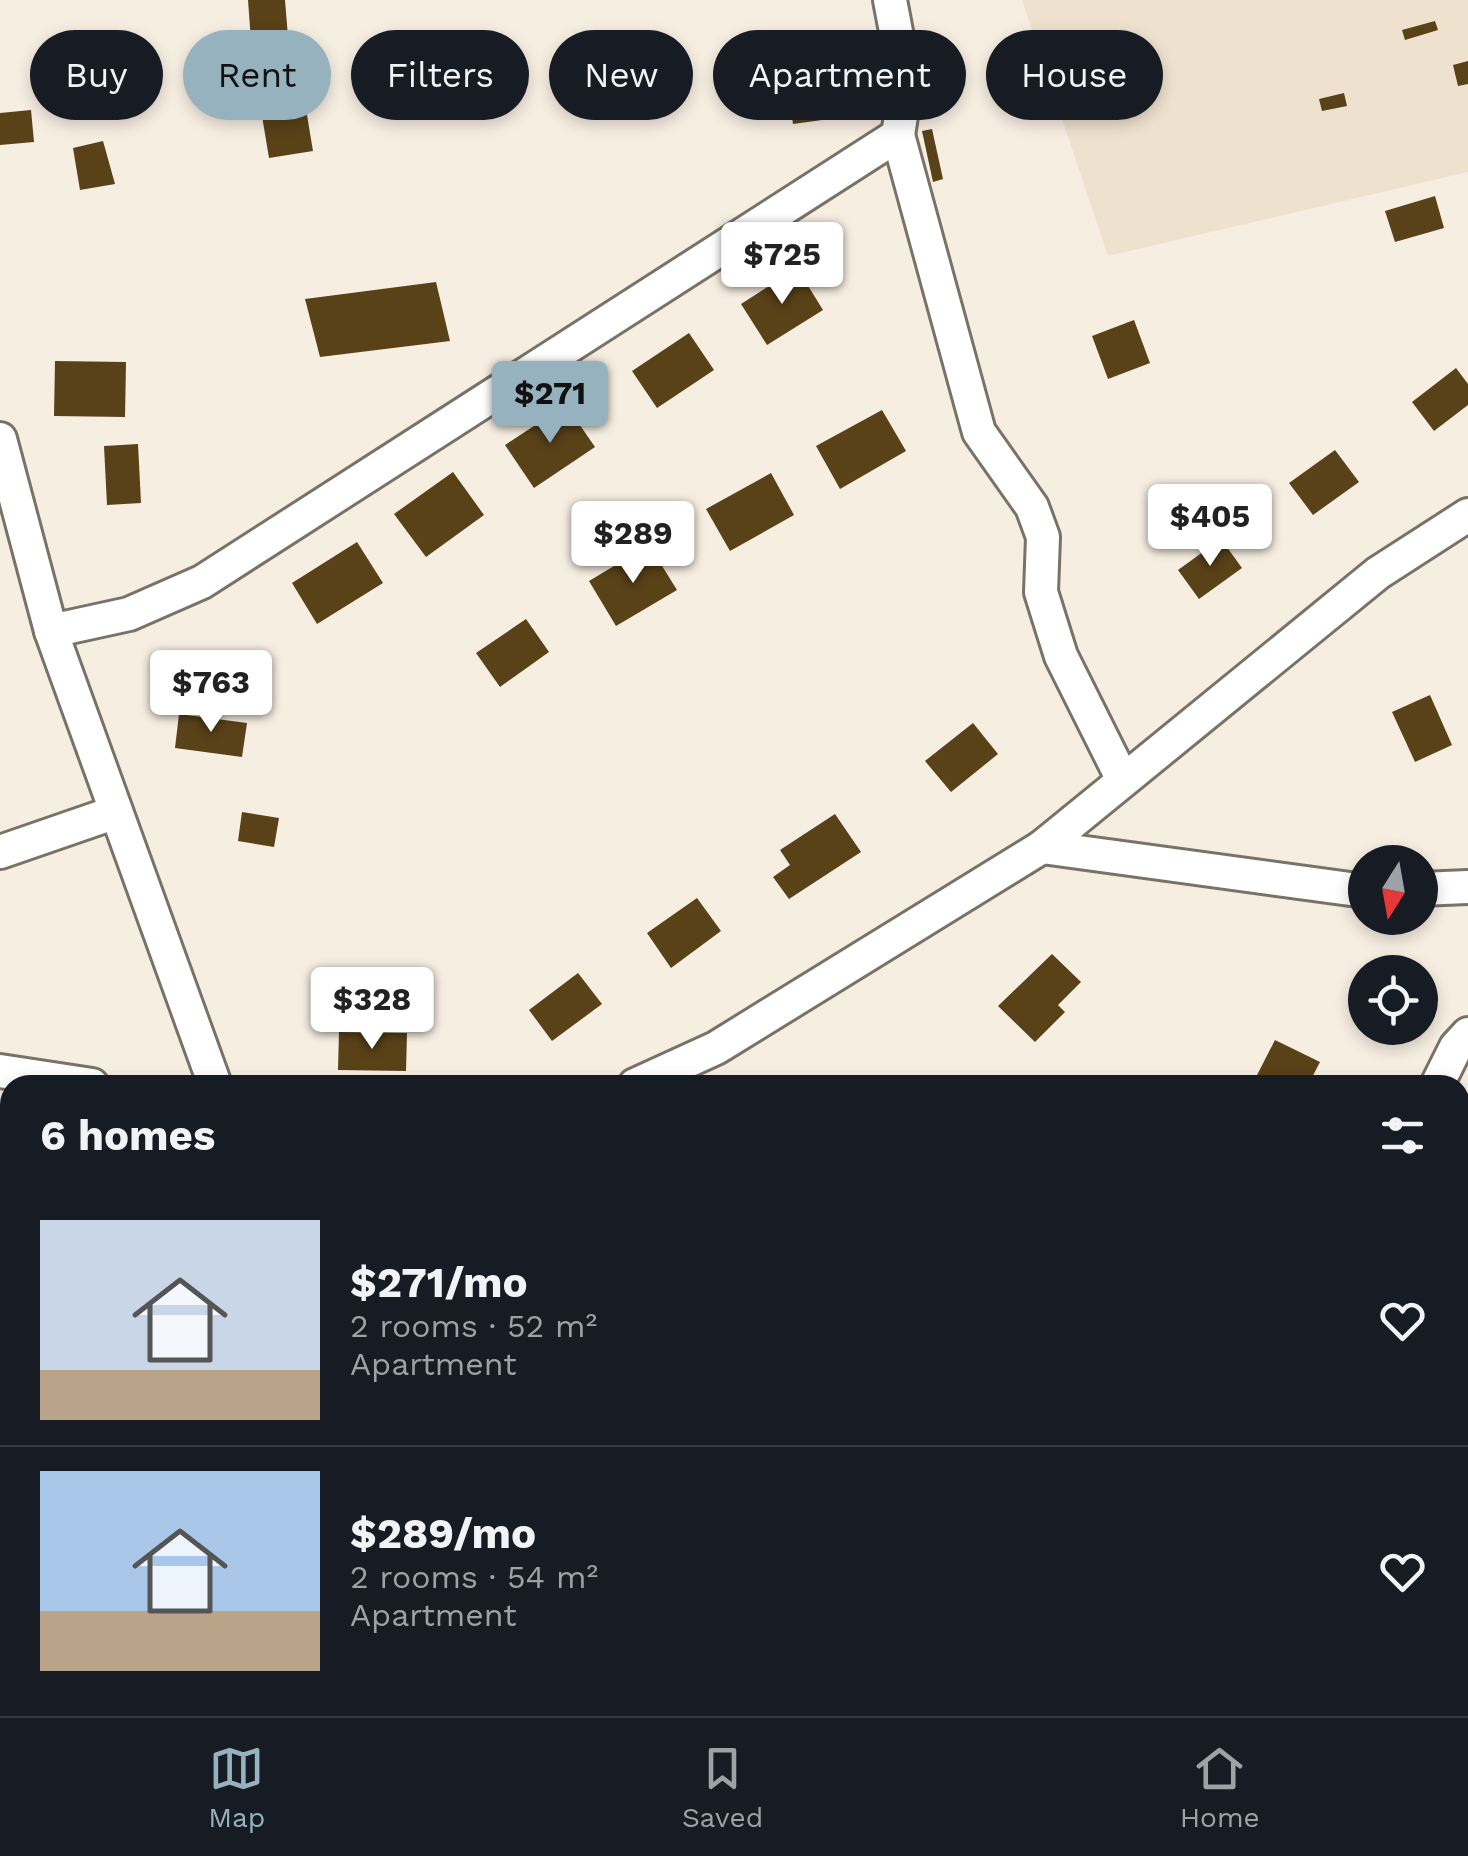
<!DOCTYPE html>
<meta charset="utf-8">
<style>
:root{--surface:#171b24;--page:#20242c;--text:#f1f3f6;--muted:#9ea1a6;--line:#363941;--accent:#97b2bf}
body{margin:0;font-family:"Work Sans",sans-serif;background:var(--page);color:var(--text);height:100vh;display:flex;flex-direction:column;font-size:38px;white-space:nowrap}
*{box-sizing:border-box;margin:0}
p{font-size:32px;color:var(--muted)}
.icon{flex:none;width:55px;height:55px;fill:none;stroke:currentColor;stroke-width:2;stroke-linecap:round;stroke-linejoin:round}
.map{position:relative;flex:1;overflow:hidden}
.sheet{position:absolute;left:0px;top:1075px;width:1470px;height:642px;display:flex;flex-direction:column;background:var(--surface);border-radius:30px 30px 0 0;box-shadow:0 5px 15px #0003}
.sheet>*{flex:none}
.top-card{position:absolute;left:30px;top:30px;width:1410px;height:90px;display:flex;gap:20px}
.needle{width:65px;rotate:191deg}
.fabs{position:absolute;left:1348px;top:845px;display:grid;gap:20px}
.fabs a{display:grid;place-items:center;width:90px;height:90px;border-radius:50%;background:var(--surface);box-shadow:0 5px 15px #0003;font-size:50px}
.price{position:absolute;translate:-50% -85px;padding:0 22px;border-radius:10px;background:#fff;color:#222;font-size:32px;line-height:65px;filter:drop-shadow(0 2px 5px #0008)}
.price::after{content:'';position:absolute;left:50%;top:60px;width:30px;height:22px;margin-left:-15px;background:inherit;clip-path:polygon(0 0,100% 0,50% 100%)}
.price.active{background:var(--accent);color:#111}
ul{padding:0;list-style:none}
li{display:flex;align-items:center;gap:30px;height:250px;padding:0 40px}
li+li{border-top:2px solid var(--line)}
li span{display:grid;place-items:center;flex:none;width:280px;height:200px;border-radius:0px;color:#555}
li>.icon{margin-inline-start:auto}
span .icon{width:120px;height:120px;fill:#fffc;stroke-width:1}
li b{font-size:42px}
h2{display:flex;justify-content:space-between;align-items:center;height:120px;padding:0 40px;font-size:42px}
.tag{padding:0 35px;border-radius:45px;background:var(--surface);box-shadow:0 5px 15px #0003;font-size:35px;line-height:90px}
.tag.active{background:var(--accent);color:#111}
.menu{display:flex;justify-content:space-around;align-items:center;height:140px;border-top:2px solid var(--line);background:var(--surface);font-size:28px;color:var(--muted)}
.menu a{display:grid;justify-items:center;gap:5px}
.menu .active{color:var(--accent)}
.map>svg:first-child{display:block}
</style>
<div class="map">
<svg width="1468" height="1716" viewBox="0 0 1468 1716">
<rect width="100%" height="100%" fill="#f7eee2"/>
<g fill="#eee1ce">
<polygon points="1022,0 1468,0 1468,172 1108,256"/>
<polygon points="1468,1457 1468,1716 1445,1716 1437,1714 1437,1708 1460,1708 1460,1523"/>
</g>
<g fill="#594118">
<polygon points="248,0 285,0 288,37 251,41"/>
<polygon points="1435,21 1438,30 1405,40 1402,30"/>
<polygon points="870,35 881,112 793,124 782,47"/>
<polygon points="1468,61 1468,84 1458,86 1453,65"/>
<polygon points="425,75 459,81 462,114 430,117"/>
<polygon points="1344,93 1347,106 1322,111 1319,99"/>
<polygon points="306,109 313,151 269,158 262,116"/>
<polygon points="31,110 34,142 0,145 0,113"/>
<polygon points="932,129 943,179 933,182 922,131"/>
<polygon points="103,141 115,184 80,190 73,148"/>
<polygon points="1435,196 1444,228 1395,242 1385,211"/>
<polygon points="797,268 823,310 767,345 741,304"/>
<polygon points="436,282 450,341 320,357 305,299"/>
<polygon points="1134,320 1150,363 1108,379 1092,336"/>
<polygon points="689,333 714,370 657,408 632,371"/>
<polygon points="55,361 126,362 125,417 54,416"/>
<polygon points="1456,368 1468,384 1468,405 1434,431 1412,402"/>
<polygon points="566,405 595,447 534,488 505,445"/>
<polygon points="882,410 906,451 840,489 816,446"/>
<polygon points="138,444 141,503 107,505 104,446"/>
<polygon points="1335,450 1359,482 1313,515 1289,483"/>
<polygon points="453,472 484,515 426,557 394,514"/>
<polygon points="771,473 794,515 730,551 706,509"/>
<polygon points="1221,539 1242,568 1199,599 1178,570"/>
<polygon points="357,542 383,583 317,624 292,583"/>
<polygon points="649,545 677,590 616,626 589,581"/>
<polygon points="526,619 549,652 500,687 476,653"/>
<polygon points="1430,695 1452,745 1415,762 1392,712"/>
<polygon points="179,714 247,723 242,757 175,748"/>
<polygon points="973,723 998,754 951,792 925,761"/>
<polygon points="242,812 279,818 274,847 238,841"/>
<polygon points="835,814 861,852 789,899 773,877 790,865 780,850"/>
<polygon points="697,898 721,931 671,968 647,933"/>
<polygon points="1052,954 1081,982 1058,1005 1065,1012 1035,1042 998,1006"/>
<polygon points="578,973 602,1004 552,1041 529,1010"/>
<polygon points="339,1032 407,1033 406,1071 338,1070"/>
<polygon points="1275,1040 1320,1062 1308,1085 1266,1085 1255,1079"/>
<polygon points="0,1416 10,1422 10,1484 0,1478"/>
<polygon points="0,1662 10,1668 10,1692 0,1709"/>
<polygon points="114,1708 210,1708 204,1716 128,1716"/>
<polygon points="1304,1708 1345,1708 1362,1716 1300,1716"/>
</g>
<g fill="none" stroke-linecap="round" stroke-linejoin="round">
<g stroke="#797267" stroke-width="38">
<g id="minor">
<polyline points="898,135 979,432 1032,507 1043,537 1041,592 1061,656 1123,780"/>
<polyline points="0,439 51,631 215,1085"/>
<polyline points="51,631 129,614 202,582 898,135 906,84 890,0"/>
<polyline points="1042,847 1378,573 1468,515"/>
<polyline points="0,852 116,812"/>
<polyline points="1420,889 1468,887"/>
<polyline points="0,1071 92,1085"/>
<polyline points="635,1085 716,1048 1042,847 1365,891"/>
<polyline points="1437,1085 1456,1047 1468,1034"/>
<polyline points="1460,1636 1468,1668"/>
<polyline points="301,1708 301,1716"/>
</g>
</g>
<polyline stroke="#8d887f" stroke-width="6" stroke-dasharray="5 8" stroke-linecap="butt" points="1460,1260 1468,1256"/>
<use href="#minor" stroke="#fff" stroke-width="32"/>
</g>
</svg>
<div class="fabs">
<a><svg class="needle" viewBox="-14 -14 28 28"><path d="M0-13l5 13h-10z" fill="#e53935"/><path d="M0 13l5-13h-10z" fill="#9ea1a6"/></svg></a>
<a><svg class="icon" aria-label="locate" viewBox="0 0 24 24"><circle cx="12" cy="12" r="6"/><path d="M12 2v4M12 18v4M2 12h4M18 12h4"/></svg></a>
</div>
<b class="price" style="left:782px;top:307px">$725</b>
<b class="price active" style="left:550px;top:446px">$271</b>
<b class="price" style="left:1210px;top:569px">$405</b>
<b class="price" style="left:633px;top:586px">$289</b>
<b class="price" style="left:211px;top:735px">$763</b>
<b class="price" style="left:372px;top:1052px">$328</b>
<div class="top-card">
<a class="tag">Buy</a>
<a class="tag active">Rent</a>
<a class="tag">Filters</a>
<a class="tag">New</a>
<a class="tag">Apartment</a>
<a class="tag">House</a>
</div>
<section class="sheet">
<h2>6 homes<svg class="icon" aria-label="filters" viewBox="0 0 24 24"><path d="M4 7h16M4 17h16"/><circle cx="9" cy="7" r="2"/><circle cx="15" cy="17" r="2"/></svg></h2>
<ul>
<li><span style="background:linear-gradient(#c9d6e8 75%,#b9a48a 0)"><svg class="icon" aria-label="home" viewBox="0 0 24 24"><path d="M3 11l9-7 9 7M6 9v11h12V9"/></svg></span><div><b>$271/mo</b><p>2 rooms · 52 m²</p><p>Apartment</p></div><svg class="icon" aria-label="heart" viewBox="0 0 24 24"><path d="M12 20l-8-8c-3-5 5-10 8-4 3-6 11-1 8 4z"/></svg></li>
<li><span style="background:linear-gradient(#a9c7e8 70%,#b9a48a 0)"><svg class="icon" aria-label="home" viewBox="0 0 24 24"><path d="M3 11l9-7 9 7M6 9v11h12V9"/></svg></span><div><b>$289/mo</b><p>2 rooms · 54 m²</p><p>Apartment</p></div><svg class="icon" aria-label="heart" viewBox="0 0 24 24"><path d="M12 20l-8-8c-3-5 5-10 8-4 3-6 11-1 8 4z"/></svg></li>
</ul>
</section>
</div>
<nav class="menu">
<a class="active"><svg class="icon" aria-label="map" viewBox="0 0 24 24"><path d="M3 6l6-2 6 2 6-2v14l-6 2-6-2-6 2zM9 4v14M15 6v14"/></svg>Map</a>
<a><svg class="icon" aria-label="saved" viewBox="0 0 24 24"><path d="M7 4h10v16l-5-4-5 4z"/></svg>Saved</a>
<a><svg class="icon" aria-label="home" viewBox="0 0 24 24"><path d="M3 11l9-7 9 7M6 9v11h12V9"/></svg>Home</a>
</nav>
